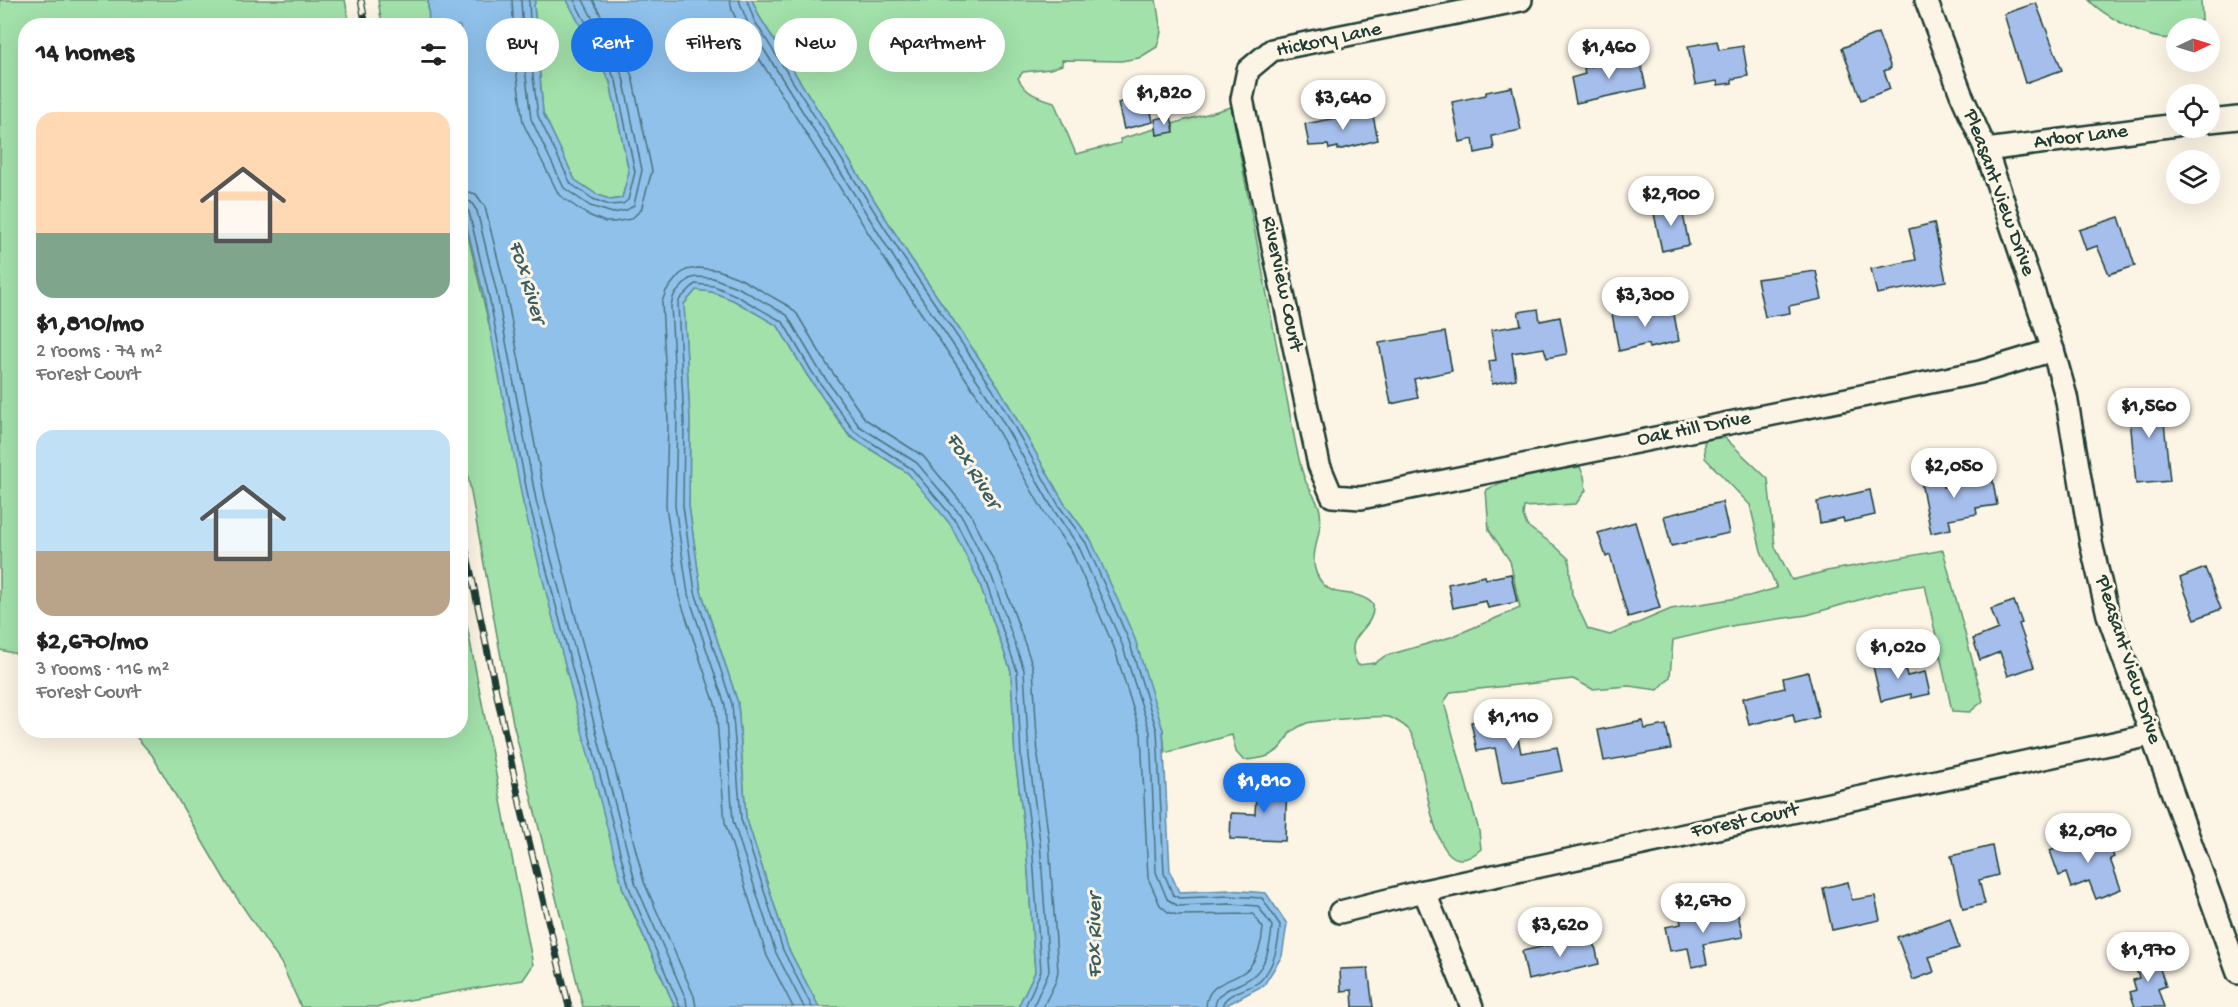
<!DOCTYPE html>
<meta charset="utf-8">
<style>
:root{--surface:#fff;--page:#f6f6f6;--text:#222;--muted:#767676;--accent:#1a73e8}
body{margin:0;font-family:"Gochi Hand",sans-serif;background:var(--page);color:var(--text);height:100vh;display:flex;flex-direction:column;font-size:22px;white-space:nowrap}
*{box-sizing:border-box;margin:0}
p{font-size:20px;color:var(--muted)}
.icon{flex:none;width:33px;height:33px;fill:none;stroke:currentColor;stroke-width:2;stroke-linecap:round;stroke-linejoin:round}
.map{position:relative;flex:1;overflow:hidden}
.side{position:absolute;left:18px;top:18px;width:450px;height:720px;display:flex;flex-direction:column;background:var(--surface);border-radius:24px;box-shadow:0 6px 24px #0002}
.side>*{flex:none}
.hud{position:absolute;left:486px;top:18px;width:570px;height:54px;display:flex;gap:12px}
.needle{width:39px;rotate:86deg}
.fabs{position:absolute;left:2166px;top:18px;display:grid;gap:12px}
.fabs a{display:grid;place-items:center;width:54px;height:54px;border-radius:50%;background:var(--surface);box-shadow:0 6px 24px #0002;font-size:30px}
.price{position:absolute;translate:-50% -51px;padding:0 14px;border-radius:21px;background:#fff;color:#222;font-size:20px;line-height:39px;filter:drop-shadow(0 2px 3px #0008)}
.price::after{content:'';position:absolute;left:50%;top:36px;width:18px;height:14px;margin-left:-9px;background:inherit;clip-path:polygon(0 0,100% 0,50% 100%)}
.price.current{background:var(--accent);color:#fff}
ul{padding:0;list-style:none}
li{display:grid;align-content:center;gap:12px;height:318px;padding:0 18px}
li span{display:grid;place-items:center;height:186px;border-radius:18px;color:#555}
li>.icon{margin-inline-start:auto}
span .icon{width:108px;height:108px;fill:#fffc;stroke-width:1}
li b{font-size:26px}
h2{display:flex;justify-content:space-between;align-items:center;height:72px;padding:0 18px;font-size:26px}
.chip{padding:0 21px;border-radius:27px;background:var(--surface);box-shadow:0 6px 24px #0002;font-size:21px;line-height:54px}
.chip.current{background:var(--accent);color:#fff}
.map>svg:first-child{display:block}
</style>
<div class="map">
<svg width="2238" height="1007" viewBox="0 0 2238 1007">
<rect width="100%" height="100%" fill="#fcf5e5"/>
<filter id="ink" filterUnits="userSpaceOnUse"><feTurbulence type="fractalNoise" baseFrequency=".0167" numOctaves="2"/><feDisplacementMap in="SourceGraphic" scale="12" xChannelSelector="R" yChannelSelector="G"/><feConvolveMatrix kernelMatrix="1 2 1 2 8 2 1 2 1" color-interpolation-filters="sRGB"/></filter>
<g filter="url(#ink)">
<g fill="#a2e1aa" stroke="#608f6f" stroke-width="1.5">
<polygon points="0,0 345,0 350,25 26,26 25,656 0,650"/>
<polygon points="378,0 428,0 429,25 382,25"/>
<polygon points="536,0 567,0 610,82 629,172 622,198 611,200 596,194 575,180 543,113 534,5"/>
<path d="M752 0H1156L1161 32 1157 47 1139 58 1121 61 1062 60V65L1050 69 1023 72 1018 78C1026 94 1037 97 1054 102L1076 154 1121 143 1120 139 1231 107 1296 446C1299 458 1301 471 1306 482 1310 490 1316 499 1319 507 1327 533 1301 559 1323 584 1337 599 1356 588 1373 604 1376 632 1340 633 1358 665L1375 663 1385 656 1451 637 1520 608 1510 561 1489 530 1486 490C1515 474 1547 472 1580 467L1584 476 1586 490 1576 504 1524 507 1523 515 1527 526 1554 545 1569 559 1572 595 1588 629 1610 635 1671 609 1749 596 1777 588 1761 551 1750 505 1705 458 1704 443 1710 437 1725 438 1768 479 1775 547 1792 580 1827 571 1943 550 1983 701 1970 712 1952 711 1925 585 1893 590 1807 615 1736 625 1673 640 1670 677 1658 690 1629 686 1592 689 1573 679 1451 692 1444 702 1479 831 1481 849C1426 899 1429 748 1408 729 1404 725 1394 719 1389 717 1382 715 1315 721 1307 723 1302 725 1298 727 1294 730 1289 732 1289 735 1286 740 1276 757 1262 759 1243 760L1236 752 1232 735 1165 753 1163 730 1091 540 1064 503 998 386 908 254 759 16Z"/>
<path d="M2089 0H2201L2202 18 2195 28H2176V37C2155 45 2103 16 2089 0Z"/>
<polygon points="460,202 623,890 675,1007 583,1007 513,723 461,438"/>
<polygon points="696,290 712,292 733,300 778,326 807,375 849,436 908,473 951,524 979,582 1011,671 1015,758 1026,843 1035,972 1018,1007 819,1007 788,948 746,817 738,703 701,591 689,506 690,421 684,304"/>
<polygon points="461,595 533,965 523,980 392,1003 380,1007 301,1007 281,963 228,885 152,755 131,731 460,730"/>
</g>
<polygon fill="#8fc1eb" stroke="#628ca2" stroke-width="1.5" points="428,0 536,0 534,5 543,113 575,180 596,194 611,200 622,198 629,172 610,82 567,0 752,0 759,16 908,254 998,386 1064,503 1091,540 1135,639 1163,730 1170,872 1179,892 1230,890 1266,893 1287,924 1282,956 1264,985 1223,1007 1018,1007 1035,972 1026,843 1015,758 1011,671 979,582 950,524 908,473 850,436 807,375 778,326 733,300 712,292 696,290 684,304 690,421 689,506 701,591 738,703 746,817 788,948 819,1007 675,1007 623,889 523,503 484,297 461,202 460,26 429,25"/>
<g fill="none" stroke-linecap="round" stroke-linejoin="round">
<g stroke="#4c727d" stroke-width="1.5">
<polyline points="512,0 516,69 523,123 559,195 586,214 605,222 614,222 631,219 641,210 652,171 632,76 593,0"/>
<polyline points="521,0 525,68 531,119 564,188 590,206 613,213 627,210 634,205 642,170 623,77 583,0"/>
<polyline points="529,0 532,68 538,116 571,184 593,199 609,205 623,204 628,200 635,172 616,81 574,0"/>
<path d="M730 0 732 10 740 28 889 266 979 398 1045 514 1072 552 1114 647 1141 734 1148 878 1160 905 1168 912 1177 915 1253 914 1263 928C1262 942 1258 957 1249 968 1234 983 1207 980 1206 1007"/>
<path d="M739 0 748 24 896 261 986 393 1053 509 1079 547 1122 644 1150 732 1156 872 1167 899 1178 906 1230 904 1258 906 1272 926C1271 942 1267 964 1254 975 1242 987 1216 987 1215 1007"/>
<path d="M747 0 754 20 903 257 993 389 1059 506 1086 543 1129 641 1157 731 1164 873 1173 895 1179 898 1230 896 1262 898 1280 925C1279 943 1274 968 1260 981 1250 990 1224 992 1222 1007"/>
<polyline points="460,190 476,194 485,207 506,292 545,498 644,882 694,996 696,1007"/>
<polyline points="460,199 471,202 477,211 497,294 536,500 636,885 686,999 687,1007"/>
<polyline points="460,207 466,208 469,212 489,296 529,502 629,887 680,1007"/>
<polyline points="793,1007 767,956 725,823 716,707 679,596 666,506 668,421 662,302 666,291 679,275 686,270 698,268 718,270 741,279 790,307 797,314 826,363 865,419 923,456 970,513 1000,573 1033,667 1038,756 1049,841 1058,971 1056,981 1043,1007"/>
<polyline points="804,1007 776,953 733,821 725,705 688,594 675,506 677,421 671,305 674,295 689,279 696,277 713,278 739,288 787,315 818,368 859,426 917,463 963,518 992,577 1024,670 1029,757 1040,842 1049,971 1033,1007"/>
<polyline points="812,1007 783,950 741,819 732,704 695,592 683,506 684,421 678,304 680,299 695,284 714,286 735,295 783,322 812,372 854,431 912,469 955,520 985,580 1017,671 1021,758 1032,842 1041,971 1025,1007"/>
</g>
</g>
<g fill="#a5beeb" stroke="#1f3d34" stroke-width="1.5">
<polygon points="2036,3 2062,70 2025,83 2004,14"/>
<polygon points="1878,33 1891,68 1884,71 1890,89 1861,100 1842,48"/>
<polygon points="1717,41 1719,50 1743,46 1748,76 1732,79 1732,83 1718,85 1717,81 1695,85 1688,46"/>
<polygon points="1639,55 1646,88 1576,103 1571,78 1585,74 1584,68"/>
<polygon points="1512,87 1521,130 1492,136 1494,149 1475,153 1473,139 1460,142 1452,102 1486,95 1486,92"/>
<polygon points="1148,96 1153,122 1124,129 1118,103"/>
<polygon points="1372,111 1378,140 1338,150 1338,147 1329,149 1328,145 1309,146 1305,124"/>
<polygon points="1171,116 1174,132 1157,135 1155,119"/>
<polygon points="1681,204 1689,245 1662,251 1653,209"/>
<polygon points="2119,217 2135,266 2109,274 2097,246 2086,250 2079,230"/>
<polygon points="1934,223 1946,281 1877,294 1871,269 1916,260 1909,229"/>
<polygon points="1816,271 1822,299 1789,306 1790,313 1765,317 1757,279"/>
<polygon points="1658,305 1659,312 1673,309 1679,341 1649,348 1648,344 1619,351 1612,314"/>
<polygon points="1538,309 1540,321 1560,317 1567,354 1547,358 1544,348 1512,353 1516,379 1492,384 1489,361 1496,360 1491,330 1521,325 1518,312"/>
<polygon points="1445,332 1452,371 1414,379 1418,398 1391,404 1379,343"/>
<polygon points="2161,393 2170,481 2136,484 2128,396"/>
<polygon points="1940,469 1943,487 1992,476 1997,505 1976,508 1977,514 1949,519 1951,529 1931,533 1919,472"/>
<polygon points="1870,490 1875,515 1844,522 1843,518 1820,523 1817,502"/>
<polygon points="1722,502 1729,533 1671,546 1664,516"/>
<polygon points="1635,522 1660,608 1628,617 1610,555 1606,557 1598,533"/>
<polygon points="2205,568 2221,609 2195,619 2180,578"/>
<polygon points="1511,574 1517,602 1488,608 1486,601 1453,608 1448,584 1485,576 1486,579"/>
<polygon points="2014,601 2022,623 2019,624 2034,667 2008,676 2000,652 1980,660 1973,639 1998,629 1991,609"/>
<polygon points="1902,655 1907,676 1925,672 1930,694 1911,698 1911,694 1881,701 1872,662"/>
<polygon points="1808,672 1819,717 1795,723 1793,714 1749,725 1743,698 1785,688 1783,678"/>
<polygon points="1513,713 1521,753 1557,747 1562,771 1502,783 1495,748 1477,751 1471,722"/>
<polygon points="1643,721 1645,729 1666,725 1671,749 1604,761 1598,730"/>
<polygon points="1257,778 1287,780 1285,841 1230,839 1231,813 1255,814"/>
<polygon points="2098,830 2103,843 2108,842 2114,857 2110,859 2121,889 2096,899 2089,881 2071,888 2066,873 2059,876 2050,851 2067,844 2066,841"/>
<polygon points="1992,846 1998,875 1979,880 1985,904 1963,909 1951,856"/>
<polygon points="1848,882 1852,900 1875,896 1880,920 1832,930 1823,888"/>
<polygon points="1737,910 1743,937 1703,944 1707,964 1692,967 1688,948 1670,951 1665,927 1681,924 1680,918 1702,914 1703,917"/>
<polygon points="1950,918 1959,948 1929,957 1934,972 1913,980 1897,937"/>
<polygon points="1593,936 1599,964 1528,980 1522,951"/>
<polygon points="2154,952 2166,986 2158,989 2164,1007 2135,1007 2130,992 2136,990 2133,980 2139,978 2133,960"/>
<polygon points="1368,968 1373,1007 1353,1007 1352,990 1341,991 1340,969"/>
</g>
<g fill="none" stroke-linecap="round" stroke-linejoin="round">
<g stroke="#1f3d34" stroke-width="26">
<g id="street">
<polyline points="1521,0 1272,50 1248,70 1242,99 1319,465 1332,496 1361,498 1980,372 2053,350"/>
<polyline points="1926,0 1961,94 1986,150 2053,350 2066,396 2091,543 2108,615 2238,973"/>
<polyline points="2210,121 2238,118"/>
<polyline points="1986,150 2176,125"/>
<polyline points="1424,891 1472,1007"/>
<polyline points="1340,912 1424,891 2151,735"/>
</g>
</g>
<use href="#street" stroke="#fcf5e5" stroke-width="21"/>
<g stroke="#1f3d34" stroke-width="7">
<g id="rail">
<polyline points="361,0 366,26"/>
<polyline points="460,522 521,808 569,1007"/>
</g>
</g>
<use href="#rail" stroke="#fcf5e5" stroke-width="4.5" stroke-dasharray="14" stroke-linecap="butt"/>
</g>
</g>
<g text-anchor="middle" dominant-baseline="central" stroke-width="6" stroke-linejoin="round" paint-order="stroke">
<g font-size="21" fill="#1f3d34" stroke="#fcf5e5">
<text transform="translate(1329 41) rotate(-12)">Hickory Lane</text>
<text transform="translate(2081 138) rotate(-7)">Arbor Lane</text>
<text transform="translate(1998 193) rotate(70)">Pleasant View Drive</text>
<text transform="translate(1281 284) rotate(78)">Riverview Court</text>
<text transform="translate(1694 430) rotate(-11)">Oak Hill Drive</text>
<text transform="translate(2127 660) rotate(72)">Pleasant View Drive</text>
<text transform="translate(1745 822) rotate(-12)">Forest Court</text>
</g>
<g font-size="22" font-style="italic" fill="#3b5e62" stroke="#fcf5e5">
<text transform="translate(526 282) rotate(73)">Fox River</text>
<text transform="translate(972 471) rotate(58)">Fox River</text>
<text transform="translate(1096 936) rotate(-90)">Fox River</text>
</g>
</g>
</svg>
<div class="fabs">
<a><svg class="needle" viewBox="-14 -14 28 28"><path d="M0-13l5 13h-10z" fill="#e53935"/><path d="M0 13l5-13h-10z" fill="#767676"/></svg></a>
<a><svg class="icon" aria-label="locate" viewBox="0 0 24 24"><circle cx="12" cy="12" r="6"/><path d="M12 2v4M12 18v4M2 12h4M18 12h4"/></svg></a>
<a><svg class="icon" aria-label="layers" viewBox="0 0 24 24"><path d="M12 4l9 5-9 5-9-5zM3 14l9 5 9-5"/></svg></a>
</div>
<b class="price" style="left:1609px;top:80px">$1,460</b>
<b class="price" style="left:1164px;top:126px">$1,820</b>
<b class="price" style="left:1343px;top:131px">$3,640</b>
<b class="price" style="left:1671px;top:227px">$2,900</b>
<b class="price" style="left:1645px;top:328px">$3,300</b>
<b class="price" style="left:2149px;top:439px">$1,560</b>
<b class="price" style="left:1954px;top:499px">$2,050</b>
<b class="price" style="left:1898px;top:680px">$1,020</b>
<b class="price" style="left:1513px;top:750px">$1,110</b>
<b class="price current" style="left:1264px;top:814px">$1,810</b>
<b class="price" style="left:2088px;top:864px">$2,090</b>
<b class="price" style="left:1703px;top:934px">$2,670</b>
<b class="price" style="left:1560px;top:958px">$3,620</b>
<b class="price" style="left:2148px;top:983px">$1,970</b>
<div class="hud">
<a class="chip">Buy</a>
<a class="chip current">Rent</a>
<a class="chip">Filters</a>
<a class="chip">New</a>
<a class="chip">Apartment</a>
</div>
<section class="side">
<h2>14 homes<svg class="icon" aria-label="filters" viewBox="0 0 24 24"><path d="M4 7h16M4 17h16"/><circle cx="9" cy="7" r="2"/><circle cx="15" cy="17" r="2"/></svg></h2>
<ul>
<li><span style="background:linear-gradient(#ffd9b3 65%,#7fa58c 0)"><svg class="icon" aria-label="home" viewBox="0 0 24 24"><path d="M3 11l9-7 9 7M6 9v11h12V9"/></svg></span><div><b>$1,810/mo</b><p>2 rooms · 74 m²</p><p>Forest Court</p></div></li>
<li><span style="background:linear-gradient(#bfe0f5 65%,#b9a48a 0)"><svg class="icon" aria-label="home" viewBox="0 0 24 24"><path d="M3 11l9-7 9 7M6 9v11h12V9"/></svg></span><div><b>$2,670/mo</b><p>3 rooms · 116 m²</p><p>Forest Court</p></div></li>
</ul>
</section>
</div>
